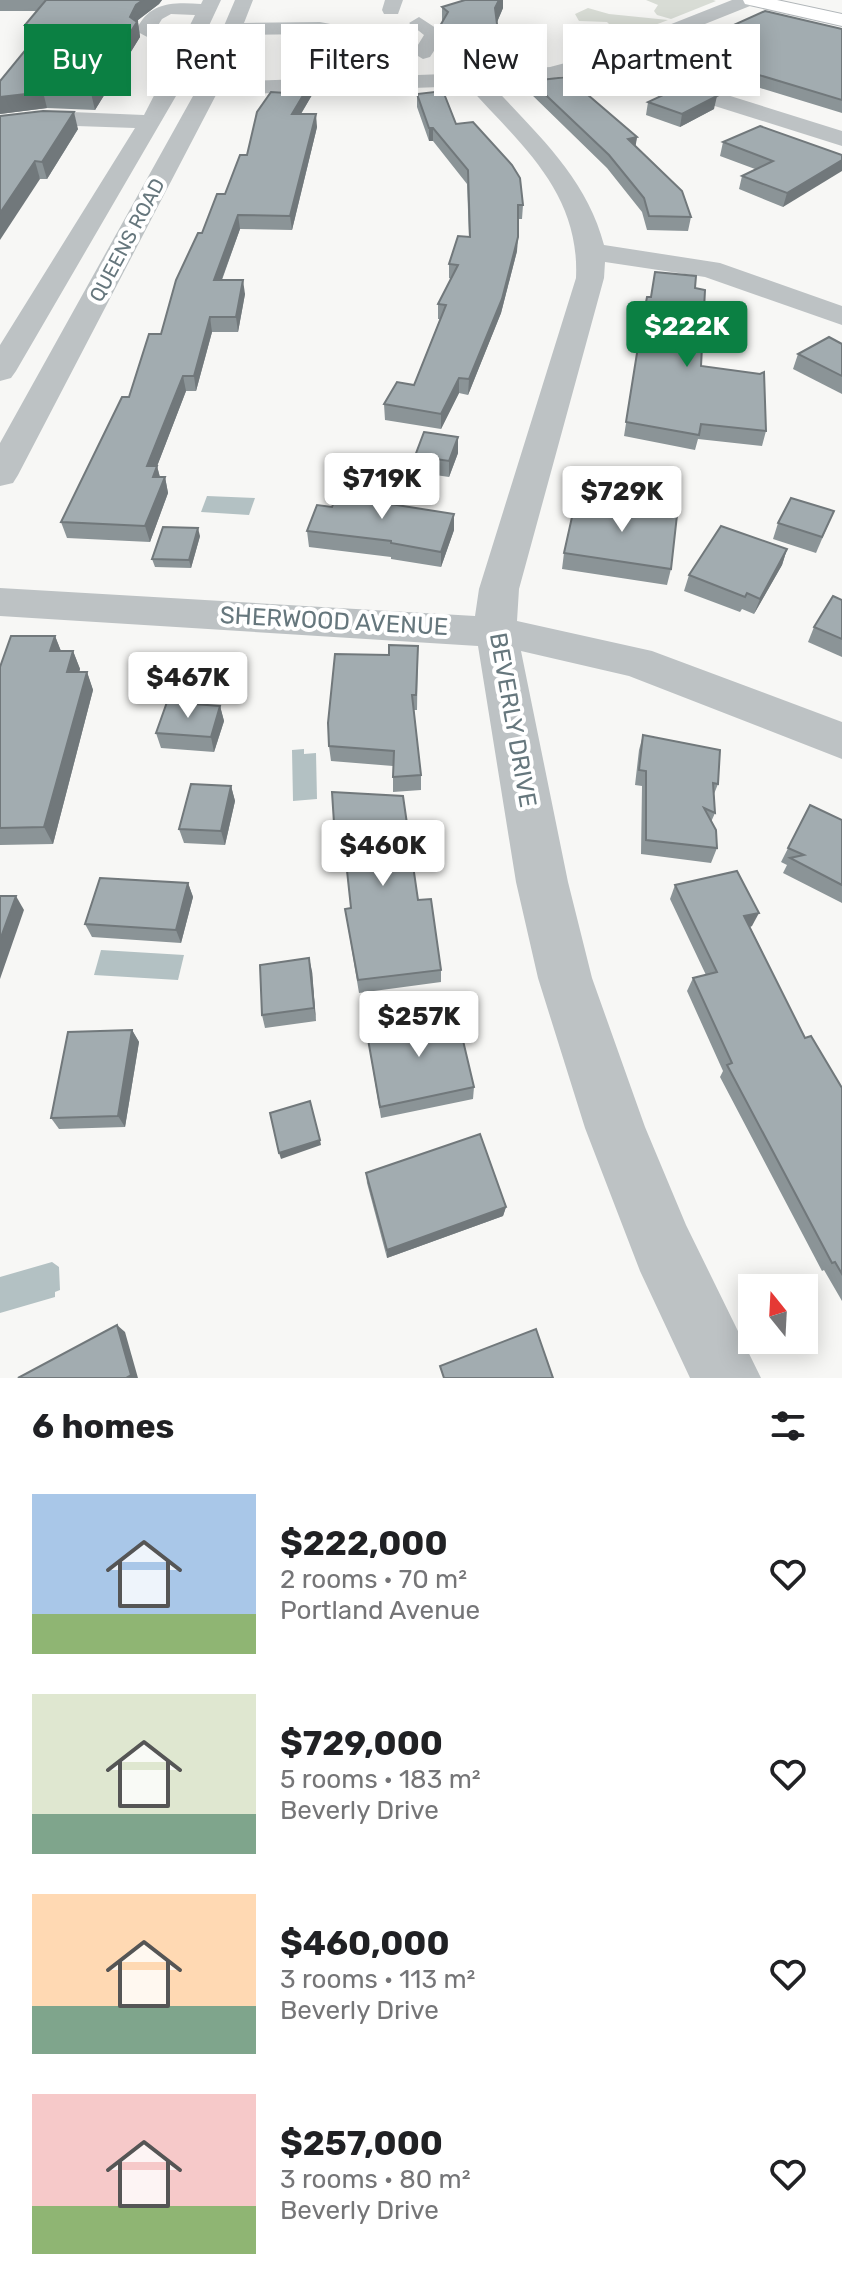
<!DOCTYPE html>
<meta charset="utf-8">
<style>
:root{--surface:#fff;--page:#f6f6f6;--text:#202124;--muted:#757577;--accent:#0b8043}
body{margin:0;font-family:Rubik,sans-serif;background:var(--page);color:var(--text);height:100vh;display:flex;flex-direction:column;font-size:30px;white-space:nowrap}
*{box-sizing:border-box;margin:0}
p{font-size:26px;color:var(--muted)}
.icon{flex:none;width:44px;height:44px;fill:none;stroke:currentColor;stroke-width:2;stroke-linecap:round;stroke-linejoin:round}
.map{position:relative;height:1378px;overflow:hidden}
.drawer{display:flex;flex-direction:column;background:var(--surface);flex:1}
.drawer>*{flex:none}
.banner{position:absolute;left:24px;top:24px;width:794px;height:72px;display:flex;gap:16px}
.needle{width:52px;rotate:342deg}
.buttons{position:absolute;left:738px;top:1274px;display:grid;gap:16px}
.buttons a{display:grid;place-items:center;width:80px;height:80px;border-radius:0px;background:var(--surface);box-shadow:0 4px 20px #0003;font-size:40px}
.price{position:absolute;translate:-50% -68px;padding:0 18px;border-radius:8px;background:#fff;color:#222;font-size:26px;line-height:52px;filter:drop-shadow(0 2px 4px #0008)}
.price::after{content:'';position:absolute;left:50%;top:48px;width:24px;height:18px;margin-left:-12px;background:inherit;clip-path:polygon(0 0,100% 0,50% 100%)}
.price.on{background:var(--accent);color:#fff}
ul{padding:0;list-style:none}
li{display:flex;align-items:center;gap:24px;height:200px;padding:0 32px}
li span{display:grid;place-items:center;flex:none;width:224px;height:160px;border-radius:0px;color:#555}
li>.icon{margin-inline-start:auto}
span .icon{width:96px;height:96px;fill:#fffc;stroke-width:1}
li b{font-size:34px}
h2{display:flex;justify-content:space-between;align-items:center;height:96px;padding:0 32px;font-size:34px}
.pill{padding:0 28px;border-radius:0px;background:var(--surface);box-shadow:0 4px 20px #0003;font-size:28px;line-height:72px}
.pill.on{background:var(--accent);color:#fff}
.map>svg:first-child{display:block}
</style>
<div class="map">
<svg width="842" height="1378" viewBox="0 0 842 1378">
<rect width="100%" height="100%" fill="#f7f7f5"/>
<g fill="#d8dcd5">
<polygon points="646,0 713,0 716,1 671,19 657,15 654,11 658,5"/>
<path d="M588 8 609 14 668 20C644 29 625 38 599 30L609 24 607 22 579 21 575 14Z"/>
</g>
<g fill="#b3c1c3">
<polygon points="207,496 255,498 249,515 201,512"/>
<polygon points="304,749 304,754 316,753 317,799 293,801 292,750"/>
<polygon points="101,950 184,955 178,980 94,975"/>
<polygon points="52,1262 59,1267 60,1290 55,1292 55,1297 0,1313 0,1277"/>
</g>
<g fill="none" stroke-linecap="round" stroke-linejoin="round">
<g stroke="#b1b6b9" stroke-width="2">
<polygon id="major" points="743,0 777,0 842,14 842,26 745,4"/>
</g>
<g fill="#bdc2c4" fill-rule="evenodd">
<path d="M203 0H221L182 83 200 82 235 0H253L244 23 320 22 351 28 354 32 344 38 320 34 240 35 222 82 474 73 550 67 588 57 732 0H757L755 4 615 60 842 131V146L594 68 551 79 491 84C536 133 587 178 604 245L720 263 842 306V325L705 277 605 262 604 278 519 589 517 621 652 651 842 722V759L629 676 521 651 568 882 592 978 645 1127 686 1225 761 1378H690L640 1271 585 1128 538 978 516 882 478 646 0 616V588L475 616 479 589 576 278C580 192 521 145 468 86L216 95 18 475 13 483 0 486V443L193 96H176L16 371 11 378 0 381V345L135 128 47 125 0 130V116L47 111 144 115 183 39H151L136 31C148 2 173 2 201 4ZM171 14 195 15 189 27H157L162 19Z"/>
<polygon points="385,0 403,0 398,14 384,14 382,10"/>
<polygon points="419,17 445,34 430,57 423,59 413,53 424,35 409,23"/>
</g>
<use href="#major" fill="#fff" fill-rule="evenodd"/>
</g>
<g fill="#8b9497">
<polygon points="0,0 162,0 159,4 138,20 138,22 140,37 95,110 47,108 0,114 34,40 29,40 25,25 37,11 0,11"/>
<polygon points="442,7 503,8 497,22 498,32 497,53 469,63 440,63 440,26 442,23"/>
<polygon points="291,26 329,66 324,75 287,77 286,64"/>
<polygon points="842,29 842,113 757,87 740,96 706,85 708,74 661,60 663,48 714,34"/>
<polygon points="531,81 637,137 635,146 691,217 688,231 647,230 642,212 607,168 530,93"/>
<polygon points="311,82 312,95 301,114 317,127 292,230 240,229 222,280 245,294 238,332 212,332 196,391 186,391 157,466 160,477 165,477 168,493 150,542 67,538 61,522 129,397 161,334 202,233 247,155 286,93"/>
<polygon points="417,94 456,124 523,205 522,219 518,219 517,251 501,313 468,395 459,393 441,429 385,420 384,404 414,385 440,319 438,319 438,304 451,279 449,278 449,264 469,237 467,184 433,141 429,141 417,107"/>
<polygon points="648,102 714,109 680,127 646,115"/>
<polygon points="0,116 78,129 47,179 40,179"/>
<polygon points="723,142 842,155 783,207 739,189 742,176 755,169 720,156"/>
<polygon points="695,288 701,366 766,431 762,446 698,439 695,450 624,436 641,328 651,297"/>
<polygon points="842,344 842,394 793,369 798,354"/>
<polygon points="458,453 449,477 415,472 415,456"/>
<polygon points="374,502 454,530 441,567 391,559 391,557 309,547 307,531 332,507"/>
<polygon points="834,511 816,553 773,539 778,523"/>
<polygon points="200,536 191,568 155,567 152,559"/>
<polygon points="787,549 782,565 754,614 742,609 740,612 684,591 689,575"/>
<polygon points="564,553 671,569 667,585 562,569"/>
<polygon points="842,600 842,657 808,642 814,627"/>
<polygon points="55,636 61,651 73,651 80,669 79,672 87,672 93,690 53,844 0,845 0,667"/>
<polygon points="418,646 417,710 414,710 421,775 421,790 393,792 393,766 331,761 329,746 389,655"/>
<polygon points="220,706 224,721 214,752 161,748 156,733"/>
<polygon points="643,735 718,784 714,794 715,813 711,822 717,848 711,863 641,854 642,786 635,785 639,750"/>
<polygon points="231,786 235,801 225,845 184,843 179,829"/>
<polygon points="810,805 842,820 842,903 783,873 787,865 781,862"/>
<polygon points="330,823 418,900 441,970 441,982 359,993 345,909 351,908 346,866 337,867"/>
<polygon points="188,883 193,897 181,943 92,937 85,924"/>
<polygon points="675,885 752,926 750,927 805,1038 842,1088 842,1301 824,1270 822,1271 720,1077 723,1071 687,991 693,978 706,975 670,899"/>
<polygon points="312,971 316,1021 265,1028 262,1015"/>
<polygon points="366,1028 474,1087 473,1099 381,1118"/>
<polygon points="132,1030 139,1042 125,1127 59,1129 51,1118"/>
<polygon points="366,1173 506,1207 503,1216 387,1258 367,1183"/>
</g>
<g fill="#71787b">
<polygon points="143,0 162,0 159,4 138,20 138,22 140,37 95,110 91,93 136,5"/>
<polygon points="499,0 503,0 503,8 494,29 495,8"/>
<polygon points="498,32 497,53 469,63 470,41"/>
<polygon points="328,54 329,66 324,75 323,63"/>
<polygon points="759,75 757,87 740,96 742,84"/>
<polygon points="311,82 312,95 293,127 292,114"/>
<polygon points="43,92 47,108 0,114 0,97"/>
<polygon points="717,96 714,109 680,127 682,114"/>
<polygon points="74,112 78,129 47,179 42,162"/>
<polygon points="316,114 317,127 292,230 290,216"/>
<rect x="429" y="128" width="4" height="13"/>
<polygon points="637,137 635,150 628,139"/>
<polygon points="842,160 842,171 783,207 787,193"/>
<polygon points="35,161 40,179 0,240 0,213"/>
<polygon points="238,215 240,229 216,295 214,280"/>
<polygon points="518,237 517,251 501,313 468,395 469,379"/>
<polygon points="243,280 245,294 238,332 236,317"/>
<polygon points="210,317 212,332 196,391 194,376"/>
<polygon points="183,376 186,391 151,482 147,466"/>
<polygon points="459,378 459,393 441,429 441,414"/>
<polygon points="458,437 458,453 449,477 449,461"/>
<polygon points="157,466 161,482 153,477"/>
<polygon points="165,477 168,493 150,542 145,526"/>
<polygon points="454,514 454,530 441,567 441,552"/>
<polygon points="198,528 200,536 191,568 189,560"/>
<polygon points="787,549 782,565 754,614 760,599"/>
<polygon points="55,636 62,654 50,651"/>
<polygon points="73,651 80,669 74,690 67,672"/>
<polygon points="87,672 93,690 53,844 44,827"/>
<polygon points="220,706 224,721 214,752 211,737"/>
<polygon points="231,786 235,801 225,845 221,831"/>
<polygon points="188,883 193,897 181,943 176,930"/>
<polygon points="16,896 24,910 0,979 0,940"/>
<polygon points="759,913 752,926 738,930 744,916"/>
<polygon points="309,958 312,971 316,1021 314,1008"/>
<polygon points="132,1030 139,1042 125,1127 118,1116"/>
<polygon points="320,1140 321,1145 281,1159 279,1153"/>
<polygon points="506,1207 503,1216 387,1258 387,1250"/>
<polygon points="117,1325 125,1332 138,1378 126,1378"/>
</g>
<g fill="#a2acb0" stroke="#71787b" stroke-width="2">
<polygon points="46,0 143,0 136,5 130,17 137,22 91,93 43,92 0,97 0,81 46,25 25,25"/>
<polygon points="465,0 499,0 495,8 498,32 470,41 440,41 440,26 448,12 442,7"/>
<polygon points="765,11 842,29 842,100 759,75 742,84 708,73 724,66 663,48 705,31 714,34"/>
<polygon points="291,26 327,26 328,54 323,63 286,64"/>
<polygon points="567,77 637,137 628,139 682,191 691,217 649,216 644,198 609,155 531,81"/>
<polygon points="311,82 292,114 316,114 290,216 238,215 214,280 243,280 236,317 210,317 194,376 183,376 147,466 157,466 153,477 165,477 145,526 61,522 122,397 129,397 149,334 161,334 176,280 198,233 202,233 217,194 225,194 240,155 247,155 257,112 271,92 286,93 286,83"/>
<polygon points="682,86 717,96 682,114 648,102"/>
<polygon points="443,91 456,124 473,122 512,165 520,178 523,205 518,205 518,237 502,299 469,379 459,378 441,414 384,404 397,382 414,385 446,305 438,304 458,265 449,264 458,236 470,237 468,170 433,128 429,128 417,94"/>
<polygon points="43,111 74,112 42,162 35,161 0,213 0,116"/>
<polygon points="760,126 842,155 842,160 787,193 742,176 773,161 723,142"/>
<polygon points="655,272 696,276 695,288 705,290 701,366 760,374 764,372 766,431 701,424 699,435 626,422 641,328 647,297 651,297"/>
<polygon points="829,337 842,344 842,376 798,354"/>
<polygon points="424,432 458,437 449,461 415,456"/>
<polygon points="339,489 373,493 371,501 454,514 441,552 391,543 391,541 307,531 317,505 332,507"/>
<polygon points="791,498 834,511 822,537 778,523"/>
<polygon points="576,499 677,515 671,569 564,553"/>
<polygon points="721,526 787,549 760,599 747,593 745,597 689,575"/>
<polygon points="163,527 198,528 189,560 152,559"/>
<polygon points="833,596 842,600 842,639 814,627"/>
<polygon points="11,636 55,636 50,651 73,651 67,672 87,672 44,827 0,828 0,667"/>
<polygon points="389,645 418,646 416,695 412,695 421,775 393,777 394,751 329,746 328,723 335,654 389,655"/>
<polygon points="167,702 220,706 211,737 156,733"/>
<polygon points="643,735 720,750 718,784 713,783 715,813 704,808 716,830 717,848 646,840 646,771 639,770"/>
<polygon points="191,784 231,786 221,831 179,829"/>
<polygon points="332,792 403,796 418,900 431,899 441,970 358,980 345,909 351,908 345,852 335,853 330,823 334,823"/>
<polygon points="810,805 842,820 842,885 790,858 804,855 788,848"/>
<polygon points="737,871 759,913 744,916 805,1038 811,1036 842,1088 842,1274 835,1262 832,1263 727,1065 732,1063 693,978 717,972 675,885"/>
<polygon points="100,878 188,883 176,930 85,924"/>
<polygon points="0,896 16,896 0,940"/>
<polygon points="309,958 314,1008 262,1015 260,965"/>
<polygon points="456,1011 474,1087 380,1107 366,1028"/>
<polygon points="132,1030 118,1116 51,1118 68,1032"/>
<polygon points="310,1101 320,1140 279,1153 270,1113"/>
<polygon points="480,1134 506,1207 387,1250 366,1173"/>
<polygon points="117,1325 131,1375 126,1378 18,1378"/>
<polygon points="536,1329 553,1378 444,1378 440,1366"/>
</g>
<g text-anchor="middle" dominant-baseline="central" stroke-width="8" stroke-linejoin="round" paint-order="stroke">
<g font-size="20" fill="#66777d" stroke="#fff">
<text transform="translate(127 240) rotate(-62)">QUEENS ROAD</text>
</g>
<g font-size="24" fill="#66777d" stroke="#fff">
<text transform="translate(334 621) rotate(3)">SHERWOOD AVENUE</text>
<text transform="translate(513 720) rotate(80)">BEVERLY DRIVE</text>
</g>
</g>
</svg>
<div class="buttons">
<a><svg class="needle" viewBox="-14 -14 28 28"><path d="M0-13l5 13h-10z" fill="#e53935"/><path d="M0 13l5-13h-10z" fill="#757577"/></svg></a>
</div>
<b class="price on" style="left:687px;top:369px">$222K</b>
<b class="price" style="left:382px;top:521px">$719K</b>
<b class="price" style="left:622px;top:534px">$729K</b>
<b class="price" style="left:188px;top:720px">$467K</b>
<b class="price" style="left:383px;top:888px">$460K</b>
<b class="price" style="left:419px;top:1059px">$257K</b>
<div class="banner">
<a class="pill on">Buy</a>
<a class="pill">Rent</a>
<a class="pill">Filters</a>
<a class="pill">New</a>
<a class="pill">Apartment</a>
</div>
</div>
<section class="drawer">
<h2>6 homes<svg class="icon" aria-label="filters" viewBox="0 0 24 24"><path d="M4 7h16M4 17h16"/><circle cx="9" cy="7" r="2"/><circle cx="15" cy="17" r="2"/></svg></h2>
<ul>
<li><span style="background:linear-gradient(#a9c7e8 75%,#8fb573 0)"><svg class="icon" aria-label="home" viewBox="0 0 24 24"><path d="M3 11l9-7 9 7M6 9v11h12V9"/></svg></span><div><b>$222,000</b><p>2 rooms · 70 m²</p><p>Portland Avenue</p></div><svg class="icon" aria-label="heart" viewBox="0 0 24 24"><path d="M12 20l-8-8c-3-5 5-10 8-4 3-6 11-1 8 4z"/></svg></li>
<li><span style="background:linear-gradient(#dfe7d0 75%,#7fa58c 0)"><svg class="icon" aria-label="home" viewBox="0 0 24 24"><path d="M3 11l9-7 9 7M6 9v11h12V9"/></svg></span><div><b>$729,000</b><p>5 rooms · 183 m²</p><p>Beverly Drive</p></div><svg class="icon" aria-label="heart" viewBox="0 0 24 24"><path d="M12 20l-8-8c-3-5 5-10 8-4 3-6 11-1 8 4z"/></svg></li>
<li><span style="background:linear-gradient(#ffd9b3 70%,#7fa58c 0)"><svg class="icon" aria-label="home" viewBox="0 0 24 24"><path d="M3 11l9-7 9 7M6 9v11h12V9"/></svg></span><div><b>$460,000</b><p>3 rooms · 113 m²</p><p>Beverly Drive</p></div><svg class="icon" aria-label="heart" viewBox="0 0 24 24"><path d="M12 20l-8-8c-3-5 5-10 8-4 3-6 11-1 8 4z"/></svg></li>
<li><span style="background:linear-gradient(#f6c9c9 70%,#8fb573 0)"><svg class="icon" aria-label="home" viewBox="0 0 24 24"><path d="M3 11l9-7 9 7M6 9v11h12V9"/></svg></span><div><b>$257,000</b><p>3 rooms · 80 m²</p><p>Beverly Drive</p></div><svg class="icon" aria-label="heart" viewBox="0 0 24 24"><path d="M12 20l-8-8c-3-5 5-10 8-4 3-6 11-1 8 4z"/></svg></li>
</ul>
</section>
